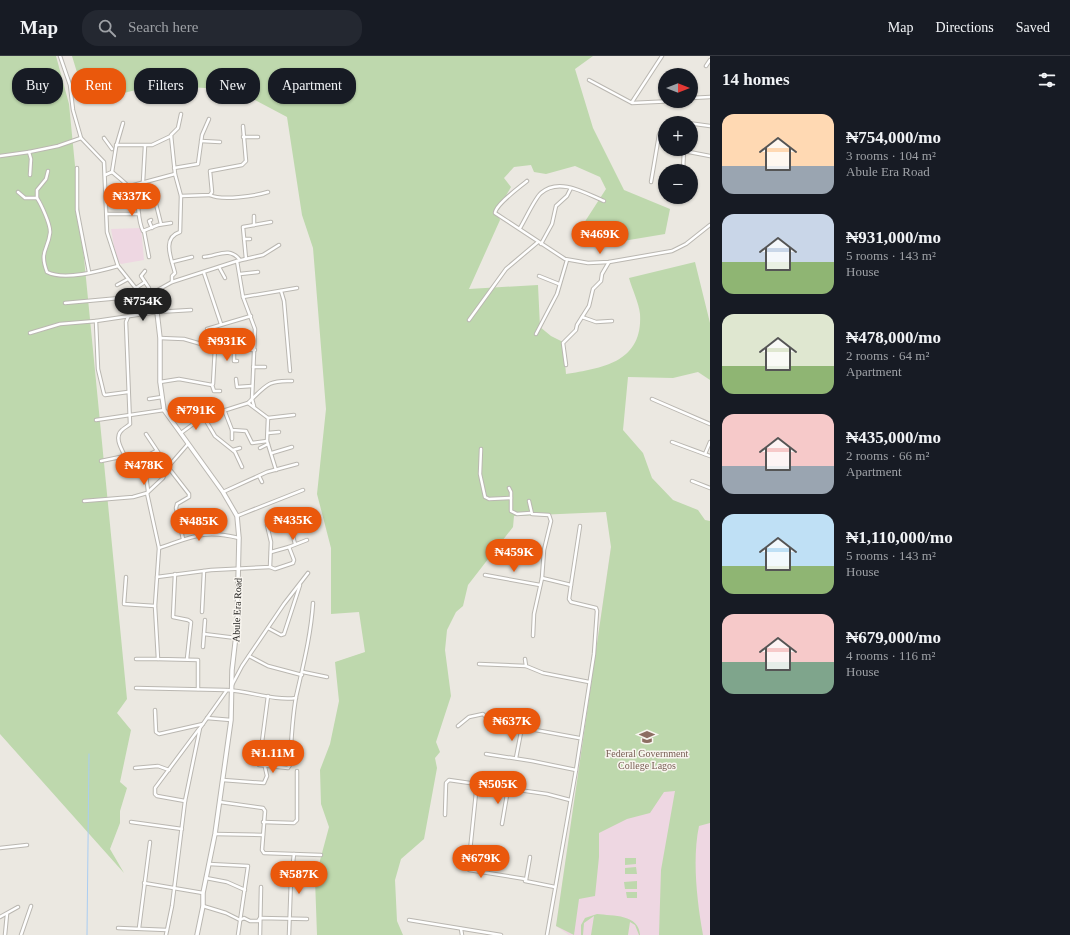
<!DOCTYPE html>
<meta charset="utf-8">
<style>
:root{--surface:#171b24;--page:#242831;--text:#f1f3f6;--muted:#9ea1a6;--line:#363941;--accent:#ea580c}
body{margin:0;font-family:Georgia,serif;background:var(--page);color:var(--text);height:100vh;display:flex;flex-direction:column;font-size:15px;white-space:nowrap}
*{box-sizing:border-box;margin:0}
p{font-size:13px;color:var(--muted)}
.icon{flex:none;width:22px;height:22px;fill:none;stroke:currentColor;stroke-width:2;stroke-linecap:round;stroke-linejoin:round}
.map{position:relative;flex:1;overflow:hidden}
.side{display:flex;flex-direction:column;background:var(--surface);width:360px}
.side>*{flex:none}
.banner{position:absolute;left:12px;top:12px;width:380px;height:36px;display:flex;gap:8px}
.needle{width:26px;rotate:90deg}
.controls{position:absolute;left:658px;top:12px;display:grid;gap:8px}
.controls a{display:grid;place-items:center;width:40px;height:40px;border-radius:50%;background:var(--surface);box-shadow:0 1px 3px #0004;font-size:20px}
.price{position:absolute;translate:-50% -34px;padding:0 9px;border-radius:14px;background:var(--accent);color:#fff;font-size:13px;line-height:26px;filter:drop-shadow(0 1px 2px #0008)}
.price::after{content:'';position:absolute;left:50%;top:24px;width:12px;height:9px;margin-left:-6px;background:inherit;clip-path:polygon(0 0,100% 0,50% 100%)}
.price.on{background:#222;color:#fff}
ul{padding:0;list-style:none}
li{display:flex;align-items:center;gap:12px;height:100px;padding:0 12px}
li span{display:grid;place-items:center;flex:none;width:112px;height:80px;border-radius:12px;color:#555}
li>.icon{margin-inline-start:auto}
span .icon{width:48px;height:48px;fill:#fffc;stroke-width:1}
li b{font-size:17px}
h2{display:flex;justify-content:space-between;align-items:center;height:48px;padding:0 12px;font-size:17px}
.pill{padding:0 14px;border-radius:16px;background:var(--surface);box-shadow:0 1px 3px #0004;font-size:14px;line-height:36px}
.pill.on{background:var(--accent);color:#fff}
header{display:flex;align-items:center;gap:24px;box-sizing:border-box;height:56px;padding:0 20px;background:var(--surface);border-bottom:1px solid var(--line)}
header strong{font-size:19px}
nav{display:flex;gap:22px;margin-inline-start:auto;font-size:14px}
.search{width:280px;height:36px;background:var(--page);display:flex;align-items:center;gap:10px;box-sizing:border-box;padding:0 14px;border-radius:16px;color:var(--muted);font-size:15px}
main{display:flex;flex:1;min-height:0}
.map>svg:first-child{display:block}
</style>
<header>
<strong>Map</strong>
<div class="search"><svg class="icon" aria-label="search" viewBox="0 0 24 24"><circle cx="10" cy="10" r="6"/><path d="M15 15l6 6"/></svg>Search here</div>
<nav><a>Map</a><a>Directions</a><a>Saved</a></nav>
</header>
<main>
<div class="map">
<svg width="710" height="879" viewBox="0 0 710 879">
<rect width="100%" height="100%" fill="#ebe8e1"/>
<g fill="#eed7e2">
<polygon points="141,172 144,204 121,208 116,202 111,173"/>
<polygon points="710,465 710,879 569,879 556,870 611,491"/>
</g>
<g fill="#bed8ad">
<polygon points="0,0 56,0 69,48 127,643 117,657 131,674 120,726 127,732 120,755 120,767 110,793 124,817 0,678"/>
<path d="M72 0H593L575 13 593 72 624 134 670 153 665 178 593 190 584 167 606 133 600 121 575 110 546 118 534 116 531 109 514 111 504 122 511 131 497 155 500 164 469 233 538 229 540 271 551 280 563 286 566 318C603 312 643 306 640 258 639 247 632 233 629 222L695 206 710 267V324L698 316 673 322 628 321 623 374 643 397 652 422 673 444 698 454 705 464 710 465V767L699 770C692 803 697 846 703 879H659L661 814 675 735 664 736 650 757 627 763 599 777V801L595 840 579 843 574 879 556 870 611 491 606 456 514 460 513 471 468 529 463 550 456 556 447 574 445 594 451 640 436 686 440 696 435 702 437 712 424 783 401 803 395 824 397 865 403 879H317L315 823 329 771 321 748 320 714 330 688 339 645 335 606 365 596 359 556 331 558V492L317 438 326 353 313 192 302 159 287 61 236 34 157 29 86 46Z"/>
<polygon points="625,802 636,802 636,808 625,809"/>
<polygon points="636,811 637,818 625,818 625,812"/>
<polygon points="637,825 637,833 625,833 624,826"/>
<polygon points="626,836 637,836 637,842 627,842"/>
<path d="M597 858C613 860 639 858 640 879H639L635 869 630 866 628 879H591L594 860 584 867 583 879H581V869L585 862Z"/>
</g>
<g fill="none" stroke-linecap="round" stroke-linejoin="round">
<polyline stroke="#aacdf2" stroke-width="1" points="87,879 89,698"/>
<g stroke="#bab7b1" stroke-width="4.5">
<g id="street">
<polyline points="60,0 70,29 73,54 81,82 104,106 107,176 118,210 142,240 146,242"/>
<polyline points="706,10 710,4"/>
<polyline points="589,24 632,47 675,45"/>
<polyline points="691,42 710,41"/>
<polyline points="632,46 662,0"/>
<polyline points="688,67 710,70"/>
<polyline points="243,81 258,81"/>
<polyline points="104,82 112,93"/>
<polyline points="201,85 220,86"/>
<polyline points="116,89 152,89 171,80"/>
<polyline points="684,95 710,100"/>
<polyline points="0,100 29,96"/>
<polyline points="77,112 77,154 89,216"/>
<polyline points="174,112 198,108 202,79 209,63"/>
<polyline points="683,115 684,93"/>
<polyline points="112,116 116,91 123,67"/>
<polyline points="30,119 31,103 29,96 58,90 81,82"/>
<path d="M105 119 112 116C124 126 136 134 138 150 139 159 139 167 143 175L158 169 171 167"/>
<path d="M527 125C520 131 496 148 495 157L565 203 588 207 609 206 672 195 686 188 710 169"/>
<polyline points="143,126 145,90"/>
<polyline points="651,126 659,79 660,77 665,76"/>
<polyline points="130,130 175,118"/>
<path d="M18 136 25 142H37C41 148 51 169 50 177 48 194 39 195 47 216 64 225 100 215 118 210"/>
<path d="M210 139C222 145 255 140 268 136"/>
<polyline points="181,140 210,139 212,136 210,115 242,109 246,105 243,70"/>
<polyline points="37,142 37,134 46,123 48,115"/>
<polyline points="155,144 161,168"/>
<polyline points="107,158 139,158"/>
<polyline points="254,160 254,169"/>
<polyline points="151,164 149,165 152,172"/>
<path d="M520 172C525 164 535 142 541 137 559 121 585 137 604 145"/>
<polyline points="144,175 149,201"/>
<polyline points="244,183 250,183"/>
<polyline points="541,188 552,168 556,150 567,140 571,132"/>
<path d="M204 201C218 200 229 190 240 204"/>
<polyline points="246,203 243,171 271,166"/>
<polyline points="237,205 243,241 255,273 252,343 248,347 207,360 205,363 215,380 235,396 242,411"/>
<polyline points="172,206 192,201"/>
<polyline points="219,211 225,222"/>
<polyline points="145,215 141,220 149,232"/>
<polyline points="204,217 221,268"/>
<polyline points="240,218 258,216"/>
<polyline points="539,220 559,228"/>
<path d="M172 226V220L175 217C172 204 161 182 180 176L181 140 175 118 171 79 178 72 181 58"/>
<polyline points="117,229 128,223"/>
<polyline points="136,232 145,226"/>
<polyline points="281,235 284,245 290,315"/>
<polyline points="243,241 297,232"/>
<polyline points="151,242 156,235 172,226 237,205 263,199 279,189"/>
<polyline points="65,247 142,240"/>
<polyline points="582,261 596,266 612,265"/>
<polyline points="469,264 506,213 538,186"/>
<polyline points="207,273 251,260"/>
<polyline points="30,277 60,268 96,265"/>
<polyline points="536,278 557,238 567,204"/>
<polyline points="160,282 184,283 215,292 255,294"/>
<polyline points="215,292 213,328 212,329 214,335 220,335"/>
<polyline points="234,293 234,305 237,305"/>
<polyline points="566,309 563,287 576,274 577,269 589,250 593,233 601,225 602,218 609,206"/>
<polyline points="253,311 265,311"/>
<polyline points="236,323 237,331 252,330"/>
<polyline points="160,326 179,323 212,329"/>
<polyline points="128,336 105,339 104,338 98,313 96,265 157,256 191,254"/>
<polyline points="149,343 162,341"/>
<polyline points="652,343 710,368"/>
<polyline points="248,347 268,362 267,385 276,414"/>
<path d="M254 350 252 343C267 328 270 324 292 325"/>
<polyline points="225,356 232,374 246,375 252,387 267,385"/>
<polyline points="268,362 294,359"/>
<polyline points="96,364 164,354"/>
<polyline points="232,374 232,383"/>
<polyline points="181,377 200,363 206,361"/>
<polyline points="268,377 279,376"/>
<polyline points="146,378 168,411 189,438 189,441 177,448 176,452 183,483"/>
<polyline points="672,386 710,400"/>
<polyline points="260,392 268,388"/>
<polyline points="481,393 480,418 485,441 489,443 511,442"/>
<polyline points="233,394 240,392"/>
<polyline points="272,397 292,391"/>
<polyline points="705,398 710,386"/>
<path d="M125 400C121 392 114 381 122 374 124 372 128 370 130 368L126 266 128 261"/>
<polyline points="101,405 125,400 127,403 135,406 156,395"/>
<polyline points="154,411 164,405"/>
<polyline points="145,412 148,435"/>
<polyline points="259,420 262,426"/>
<polyline points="692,425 710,432"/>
<polyline points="509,432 511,436 511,455 517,458 531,457"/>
<polyline points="223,436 267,416 297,408"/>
<polyline points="147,437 159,492 157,521 211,514 270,511 271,486 267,469"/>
<polyline points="84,445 133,441 147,437 163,422 168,411 188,388"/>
<polyline points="529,445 532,458 549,459 551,465 544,494 542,522 534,558 533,580"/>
<polyline points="237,460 303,434"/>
<polyline points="288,461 295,488"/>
<polyline points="289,491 307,484"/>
<path d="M159 492C192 481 204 473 239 482"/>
<polyline points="270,511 275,513 293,507 294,504 289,491 271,496"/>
<polyline points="175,518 173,561 188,564 191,566 187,603"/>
<polyline points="485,519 540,529"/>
<polyline points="126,521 124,548 155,550"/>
<polyline points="157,521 155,550 158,603 198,604 198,633"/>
<polyline points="542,522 571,529 569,543 571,546 596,552 597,555 594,598 576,714 547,879"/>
<polyline points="571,529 580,470"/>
<polyline points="202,556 204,515"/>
<polyline points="268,572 281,579 284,578 300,529"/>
<polyline points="204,578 236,582"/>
<polyline points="203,591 205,564"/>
<polyline points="249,600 268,610 302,619"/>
<polyline points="136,603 158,603"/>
<polyline points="525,603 526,610 543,617 589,626"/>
<polyline points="479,608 526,610"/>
<polyline points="303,616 327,621"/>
<polyline points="232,629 242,610 284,548 308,517"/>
<polyline points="136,632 226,634"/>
<path d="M268 640 259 709 288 712 290 709C291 687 292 664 296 641 303 610 311 579 313 547"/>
<polyline points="155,654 156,676 159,678 203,668"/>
<polyline points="207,662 231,664"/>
<polyline points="458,670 469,661 483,658 486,661 492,661 492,666 579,682"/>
<polyline points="486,698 532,705 576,714"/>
<polyline points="516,702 522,671"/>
<polyline points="135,712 158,710 169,714"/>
<polyline points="223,724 264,727 267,720 265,711"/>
<path d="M477 727 470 795C467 802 464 807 469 814L525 823V825L555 831"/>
<polyline points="185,745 157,740 155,738 155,732 199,673"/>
<polyline points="220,746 263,752 265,755 262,794 264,797 321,799"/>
<polyline points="445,759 446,727 449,724 547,738 570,744"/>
<polyline points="131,766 182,773"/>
<polyline points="263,766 294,767 297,764 297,715"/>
<polyline points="502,768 508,733"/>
<polyline points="215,778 263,779"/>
<polyline points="0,792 27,789"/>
<polyline points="209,808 248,810 238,879"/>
<polyline points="206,822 227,826 245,834"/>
<polyline points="526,824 530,801"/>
<polyline points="144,827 203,837"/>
<polyline points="203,850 226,857 240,864 244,862 250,865 258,865 260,862 307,863"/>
<polyline points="0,861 18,851"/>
<polyline points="409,864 501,879"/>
<polyline points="118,872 167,874"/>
<polyline points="139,872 150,786"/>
<polyline points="461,873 462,879"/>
<polyline points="5,879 7,858"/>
<polyline points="21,879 31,850"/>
<path d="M166 879 172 850 185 745 200 672 227 634C249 635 274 645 296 642"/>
<polyline points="260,879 261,831"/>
<polyline points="289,879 291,823 294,798"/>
</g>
</g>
<g stroke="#bab7b1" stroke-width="5.5">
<g id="secondary">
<circle cx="149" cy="246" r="5"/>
<polyline points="153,250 157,256 160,282 160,326 164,354 223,436 237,460 239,482 237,570 232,614 231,664 215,778 203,837 203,850 197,879"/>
</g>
</g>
<use href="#street" stroke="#fff" stroke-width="2.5"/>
<use href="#secondary" stroke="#fff" stroke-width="3.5"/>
</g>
<defs>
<g id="school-bare" transform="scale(1.2)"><path d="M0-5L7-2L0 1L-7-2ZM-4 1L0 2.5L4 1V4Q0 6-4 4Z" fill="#8d6e63" stroke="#f8f5ef" stroke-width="2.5" paint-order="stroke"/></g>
</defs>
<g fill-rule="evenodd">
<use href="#school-bare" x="647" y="681"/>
</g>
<g text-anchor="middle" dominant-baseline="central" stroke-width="3" stroke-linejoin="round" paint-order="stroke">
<g font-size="10" fill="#151412" stroke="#f8f5ef">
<text transform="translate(237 554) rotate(-88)">Abule Era Road</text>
</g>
<g font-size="10" fill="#785e54" stroke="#f8f5ef">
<text x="647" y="697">Federal Government<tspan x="647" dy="12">College Lagos</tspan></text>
</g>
</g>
</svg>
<div class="controls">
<a><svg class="needle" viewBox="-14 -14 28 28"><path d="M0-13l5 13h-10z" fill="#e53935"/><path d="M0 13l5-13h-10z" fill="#9ea1a6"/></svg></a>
<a>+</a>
<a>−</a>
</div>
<b class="price" style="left:132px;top:161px">₦337K</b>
<b class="price" style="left:600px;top:199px">₦469K</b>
<b class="price on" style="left:143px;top:266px">₦754K</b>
<b class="price" style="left:227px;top:306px">₦931K</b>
<b class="price" style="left:196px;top:375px">₦791K</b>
<b class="price" style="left:144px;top:430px">₦478K</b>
<b class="price" style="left:293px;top:485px">₦435K</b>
<b class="price" style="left:199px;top:486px">₦485K</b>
<b class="price" style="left:514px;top:517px">₦459K</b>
<b class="price" style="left:512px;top:686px">₦637K</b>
<b class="price" style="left:273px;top:718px">₦1.11M</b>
<b class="price" style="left:498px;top:749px">₦505K</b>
<b class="price" style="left:481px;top:823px">₦679K</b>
<b class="price" style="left:299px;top:839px">₦587K</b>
<div class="banner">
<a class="pill">Buy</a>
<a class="pill on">Rent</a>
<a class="pill">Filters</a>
<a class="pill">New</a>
<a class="pill">Apartment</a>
</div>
</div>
<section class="side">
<h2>14 homes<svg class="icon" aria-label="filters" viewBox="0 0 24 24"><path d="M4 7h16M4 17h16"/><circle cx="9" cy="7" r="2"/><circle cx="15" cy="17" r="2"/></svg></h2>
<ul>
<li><span style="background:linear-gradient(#ffd9b3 65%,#9aa5b1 0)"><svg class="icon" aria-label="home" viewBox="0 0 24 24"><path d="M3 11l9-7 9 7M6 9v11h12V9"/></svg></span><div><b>₦754,000/mo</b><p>3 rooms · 104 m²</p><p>Abule Era Road</p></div></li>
<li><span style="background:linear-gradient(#c9d6e8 60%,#8fb573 0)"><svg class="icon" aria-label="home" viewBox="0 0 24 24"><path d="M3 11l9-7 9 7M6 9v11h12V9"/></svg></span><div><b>₦931,000/mo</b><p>5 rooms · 143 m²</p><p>House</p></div></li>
<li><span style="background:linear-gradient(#dfe7d0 65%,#8fb573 0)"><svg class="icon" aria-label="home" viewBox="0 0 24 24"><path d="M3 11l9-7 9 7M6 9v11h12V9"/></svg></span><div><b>₦478,000/mo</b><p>2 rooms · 64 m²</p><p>Apartment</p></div></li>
<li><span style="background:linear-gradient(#f6c9c9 65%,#9aa5b1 0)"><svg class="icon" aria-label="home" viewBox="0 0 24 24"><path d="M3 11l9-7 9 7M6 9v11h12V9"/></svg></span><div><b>₦435,000/mo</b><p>2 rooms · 66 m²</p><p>Apartment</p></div></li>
<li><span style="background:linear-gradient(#bfe0f5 65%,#8fb573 0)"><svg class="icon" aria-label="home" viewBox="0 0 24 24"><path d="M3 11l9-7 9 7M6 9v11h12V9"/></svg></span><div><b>₦1,110,000/mo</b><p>5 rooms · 143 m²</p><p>House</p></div></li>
<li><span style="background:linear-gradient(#f6c9c9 60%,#7fa58c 0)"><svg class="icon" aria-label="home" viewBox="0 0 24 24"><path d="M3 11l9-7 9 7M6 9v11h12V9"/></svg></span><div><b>₦679,000/mo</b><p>4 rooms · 116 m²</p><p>House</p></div></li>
</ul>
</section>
</main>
